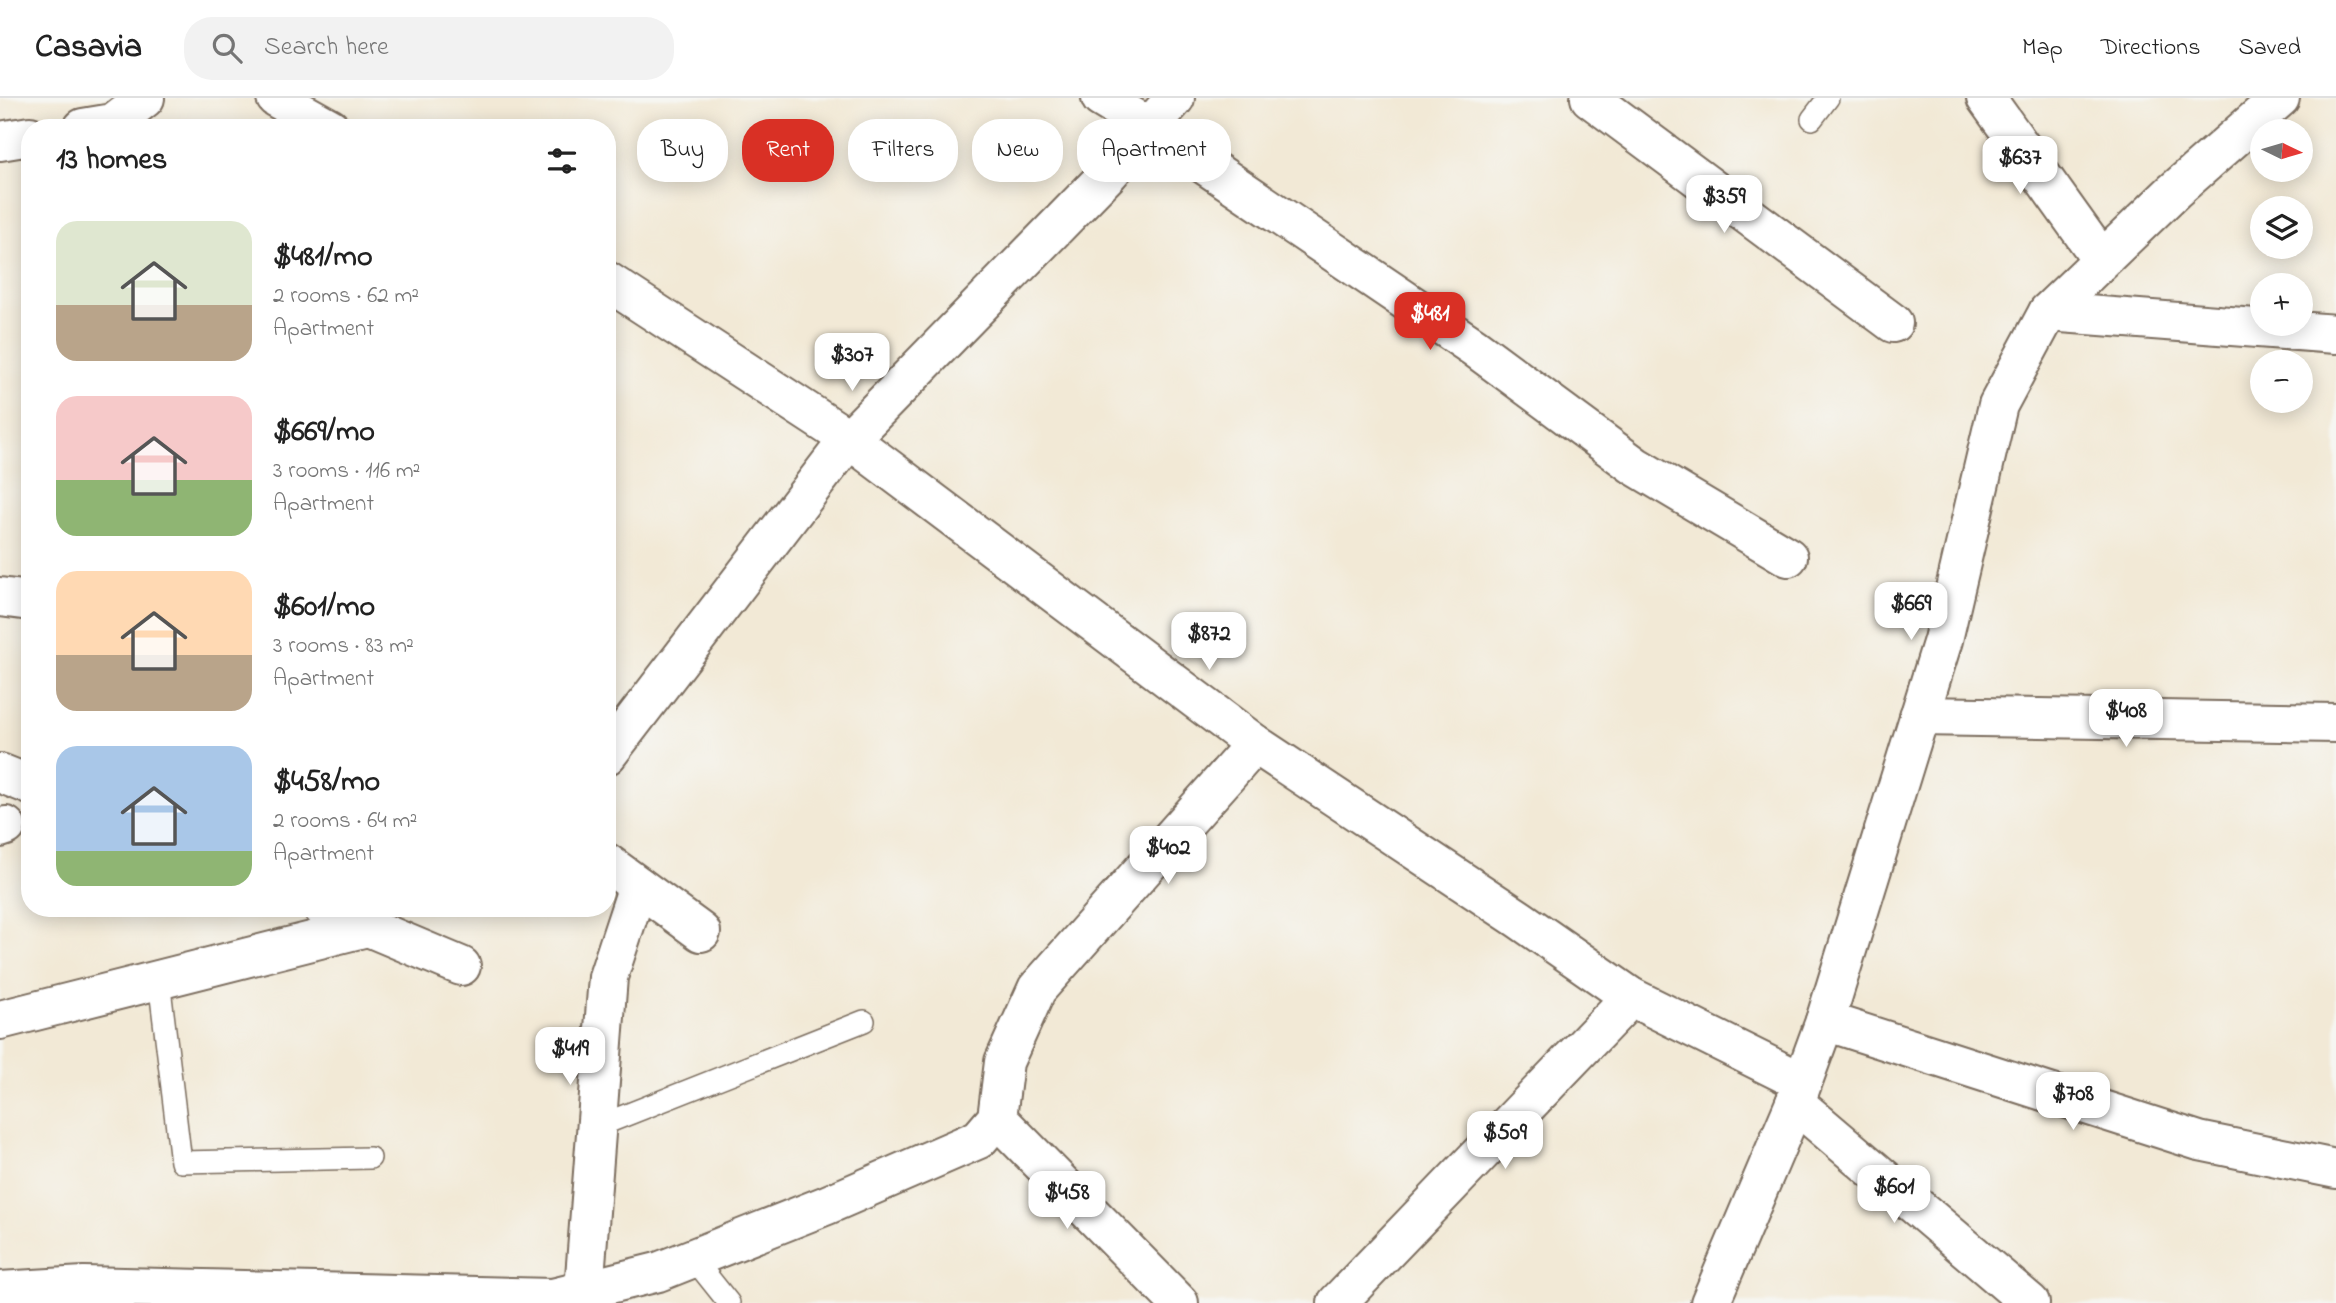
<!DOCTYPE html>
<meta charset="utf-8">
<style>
:root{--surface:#fff;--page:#f2f2f2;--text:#222;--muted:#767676;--line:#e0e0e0;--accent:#d93025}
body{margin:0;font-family:"Indie Flower",sans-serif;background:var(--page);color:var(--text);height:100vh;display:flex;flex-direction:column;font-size:26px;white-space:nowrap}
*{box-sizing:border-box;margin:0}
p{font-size:23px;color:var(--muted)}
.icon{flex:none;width:38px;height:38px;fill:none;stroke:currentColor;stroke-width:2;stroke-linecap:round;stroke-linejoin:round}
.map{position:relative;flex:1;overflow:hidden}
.drawer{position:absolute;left:21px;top:21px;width:595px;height:798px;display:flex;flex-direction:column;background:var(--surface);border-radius:28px;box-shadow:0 4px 18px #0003}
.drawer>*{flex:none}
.top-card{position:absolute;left:637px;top:21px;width:665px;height:63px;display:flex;gap:14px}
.needle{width:46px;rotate:95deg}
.tools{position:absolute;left:2250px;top:21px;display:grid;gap:14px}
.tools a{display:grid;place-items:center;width:63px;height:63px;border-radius:50%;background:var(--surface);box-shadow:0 4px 18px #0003;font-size:35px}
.price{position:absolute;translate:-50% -60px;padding:0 16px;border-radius:14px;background:#fff;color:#222;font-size:23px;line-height:46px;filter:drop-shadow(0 2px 4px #0008)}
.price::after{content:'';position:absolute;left:50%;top:42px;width:21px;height:16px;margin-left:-10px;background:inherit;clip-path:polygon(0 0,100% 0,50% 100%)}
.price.selected{background:var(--accent);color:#fff}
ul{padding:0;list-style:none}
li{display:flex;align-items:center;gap:21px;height:175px;padding:0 35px}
li span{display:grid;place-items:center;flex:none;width:196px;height:140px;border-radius:21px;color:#555}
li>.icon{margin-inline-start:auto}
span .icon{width:84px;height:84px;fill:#fffc;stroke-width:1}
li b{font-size:30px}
h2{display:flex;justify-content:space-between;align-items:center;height:84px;padding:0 35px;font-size:30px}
.pill{padding:0 24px;border-radius:28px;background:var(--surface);box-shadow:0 4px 18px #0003;font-size:24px;line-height:63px}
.pill.selected{background:var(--accent);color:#fff}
header{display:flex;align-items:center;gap:42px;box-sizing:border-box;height:98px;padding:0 35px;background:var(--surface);border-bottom:2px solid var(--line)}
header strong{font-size:33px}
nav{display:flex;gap:38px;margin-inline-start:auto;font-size:24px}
.search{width:490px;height:63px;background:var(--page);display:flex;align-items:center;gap:18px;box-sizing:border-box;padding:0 24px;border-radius:28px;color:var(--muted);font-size:26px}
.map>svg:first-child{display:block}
</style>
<header>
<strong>Casavia</strong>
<div class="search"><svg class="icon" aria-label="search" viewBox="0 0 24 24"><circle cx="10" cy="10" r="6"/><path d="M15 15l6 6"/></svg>Search here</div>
<nav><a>Map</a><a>Directions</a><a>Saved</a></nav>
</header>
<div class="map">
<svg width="2336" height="1205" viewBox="0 0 2336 1205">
<rect width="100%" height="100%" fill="#f6f6f2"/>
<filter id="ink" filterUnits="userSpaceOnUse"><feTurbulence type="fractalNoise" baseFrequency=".0143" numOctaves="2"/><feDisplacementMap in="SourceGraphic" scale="14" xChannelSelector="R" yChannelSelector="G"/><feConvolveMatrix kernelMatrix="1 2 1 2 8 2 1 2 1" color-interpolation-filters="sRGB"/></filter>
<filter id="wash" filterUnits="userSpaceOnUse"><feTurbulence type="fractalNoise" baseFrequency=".00686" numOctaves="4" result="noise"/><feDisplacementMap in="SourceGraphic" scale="28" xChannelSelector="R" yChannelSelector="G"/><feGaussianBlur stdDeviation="1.57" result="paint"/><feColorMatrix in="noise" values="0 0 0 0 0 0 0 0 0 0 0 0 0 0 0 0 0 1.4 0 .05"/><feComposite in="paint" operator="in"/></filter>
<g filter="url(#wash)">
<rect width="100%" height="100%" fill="#f2e9d6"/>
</g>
<g filter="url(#ink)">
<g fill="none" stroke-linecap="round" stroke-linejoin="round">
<g stroke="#7b6d5e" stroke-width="24">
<g id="lane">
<polyline points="1812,21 1828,0"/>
<polyline points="159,882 181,1064 370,1060"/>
<polyline points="596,1029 864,923"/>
<polyline points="693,1160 729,1205"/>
</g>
</g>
<g stroke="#7b6d5e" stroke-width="42">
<g id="street">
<polyline points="276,0 330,30"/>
<polyline points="1101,0 1149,29 1474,249 1635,368 1788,459"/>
<polyline points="1590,0 1893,225"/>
<polyline points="1986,0 2102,162"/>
<polyline points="83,30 113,25 145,0"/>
<polyline points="0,43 30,38"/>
<polyline points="607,183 849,341 1255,646 1519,821 1631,899 1802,984"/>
<polyline points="2048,214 2336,236"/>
<polyline points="0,499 30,503"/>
<polyline points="1919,618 2336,625"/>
<polyline points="607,657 849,341 1109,75 1175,0"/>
<polyline points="0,675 30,687"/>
<polyline points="0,730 6,728"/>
<polyline points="607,765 701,834"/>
<polyline points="323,810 461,868"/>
<polyline points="0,922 367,829"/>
<polyline points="1825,923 2199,1043 2336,1071"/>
<polyline points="1795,1005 2030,1205"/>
<polyline points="997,1020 1179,1205"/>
<polyline points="0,1193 84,1188 553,1200 658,1174 827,1107 979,1041 997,1020 1004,964 1037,891 1255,646"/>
<polyline points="583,1205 608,879 638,788"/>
<polyline points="1337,1205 1631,899"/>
<polyline points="1710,1205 1795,1005 1825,923 1943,542 1998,307 2048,214 2174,93 2280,0"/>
</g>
</g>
<use href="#lane" stroke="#fff" stroke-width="21"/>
<use href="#street" stroke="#fff" stroke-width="38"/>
</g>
</g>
</svg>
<div class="tools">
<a><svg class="needle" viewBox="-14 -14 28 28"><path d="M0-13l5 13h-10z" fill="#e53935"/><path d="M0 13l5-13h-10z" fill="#767676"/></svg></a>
<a><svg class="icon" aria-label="layers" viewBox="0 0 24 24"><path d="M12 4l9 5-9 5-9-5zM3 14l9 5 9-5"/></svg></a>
<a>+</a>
<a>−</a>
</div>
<b class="price" style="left:2020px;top:98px">$637</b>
<b class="price" style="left:1724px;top:137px">$359</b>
<b class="price selected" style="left:1430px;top:254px">$481</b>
<b class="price" style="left:852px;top:295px">$307</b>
<b class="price" style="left:1911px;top:544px">$669</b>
<b class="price" style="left:1209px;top:574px">$872</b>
<b class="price" style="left:2126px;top:651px">$408</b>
<b class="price" style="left:1168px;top:788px">$402</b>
<b class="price" style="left:570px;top:989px">$419</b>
<b class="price" style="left:2073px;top:1034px">$708</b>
<b class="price" style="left:1505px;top:1073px">$509</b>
<b class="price" style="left:1894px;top:1127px">$601</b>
<b class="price" style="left:1067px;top:1133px">$458</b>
<div class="top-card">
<a class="pill">Buy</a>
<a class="pill selected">Rent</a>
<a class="pill">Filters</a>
<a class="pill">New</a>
<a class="pill">Apartment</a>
</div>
<section class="drawer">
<h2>13 homes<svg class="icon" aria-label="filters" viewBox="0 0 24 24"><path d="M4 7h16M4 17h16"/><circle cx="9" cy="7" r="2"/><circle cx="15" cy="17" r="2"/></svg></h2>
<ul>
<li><span style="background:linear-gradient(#dfe7d0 60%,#b9a48a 0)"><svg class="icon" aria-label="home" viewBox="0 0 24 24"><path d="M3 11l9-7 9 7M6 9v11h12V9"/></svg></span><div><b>$481/mo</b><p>2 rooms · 62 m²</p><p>Apartment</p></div></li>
<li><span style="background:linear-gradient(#f6c9c9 60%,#8fb573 0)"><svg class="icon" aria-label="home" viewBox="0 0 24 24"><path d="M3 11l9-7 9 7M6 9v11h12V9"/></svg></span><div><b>$669/mo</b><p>3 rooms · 116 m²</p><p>Apartment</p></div></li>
<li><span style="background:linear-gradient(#ffd9b3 60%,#b9a48a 0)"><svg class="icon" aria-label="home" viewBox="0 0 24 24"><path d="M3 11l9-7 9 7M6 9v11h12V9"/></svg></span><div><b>$601/mo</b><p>3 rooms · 83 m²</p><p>Apartment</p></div></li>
<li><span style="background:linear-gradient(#a9c7e8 75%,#8fb573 0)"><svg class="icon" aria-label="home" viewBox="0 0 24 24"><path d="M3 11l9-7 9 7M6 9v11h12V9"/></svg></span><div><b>$458/mo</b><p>2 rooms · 64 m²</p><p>Apartment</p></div></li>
</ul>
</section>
</div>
